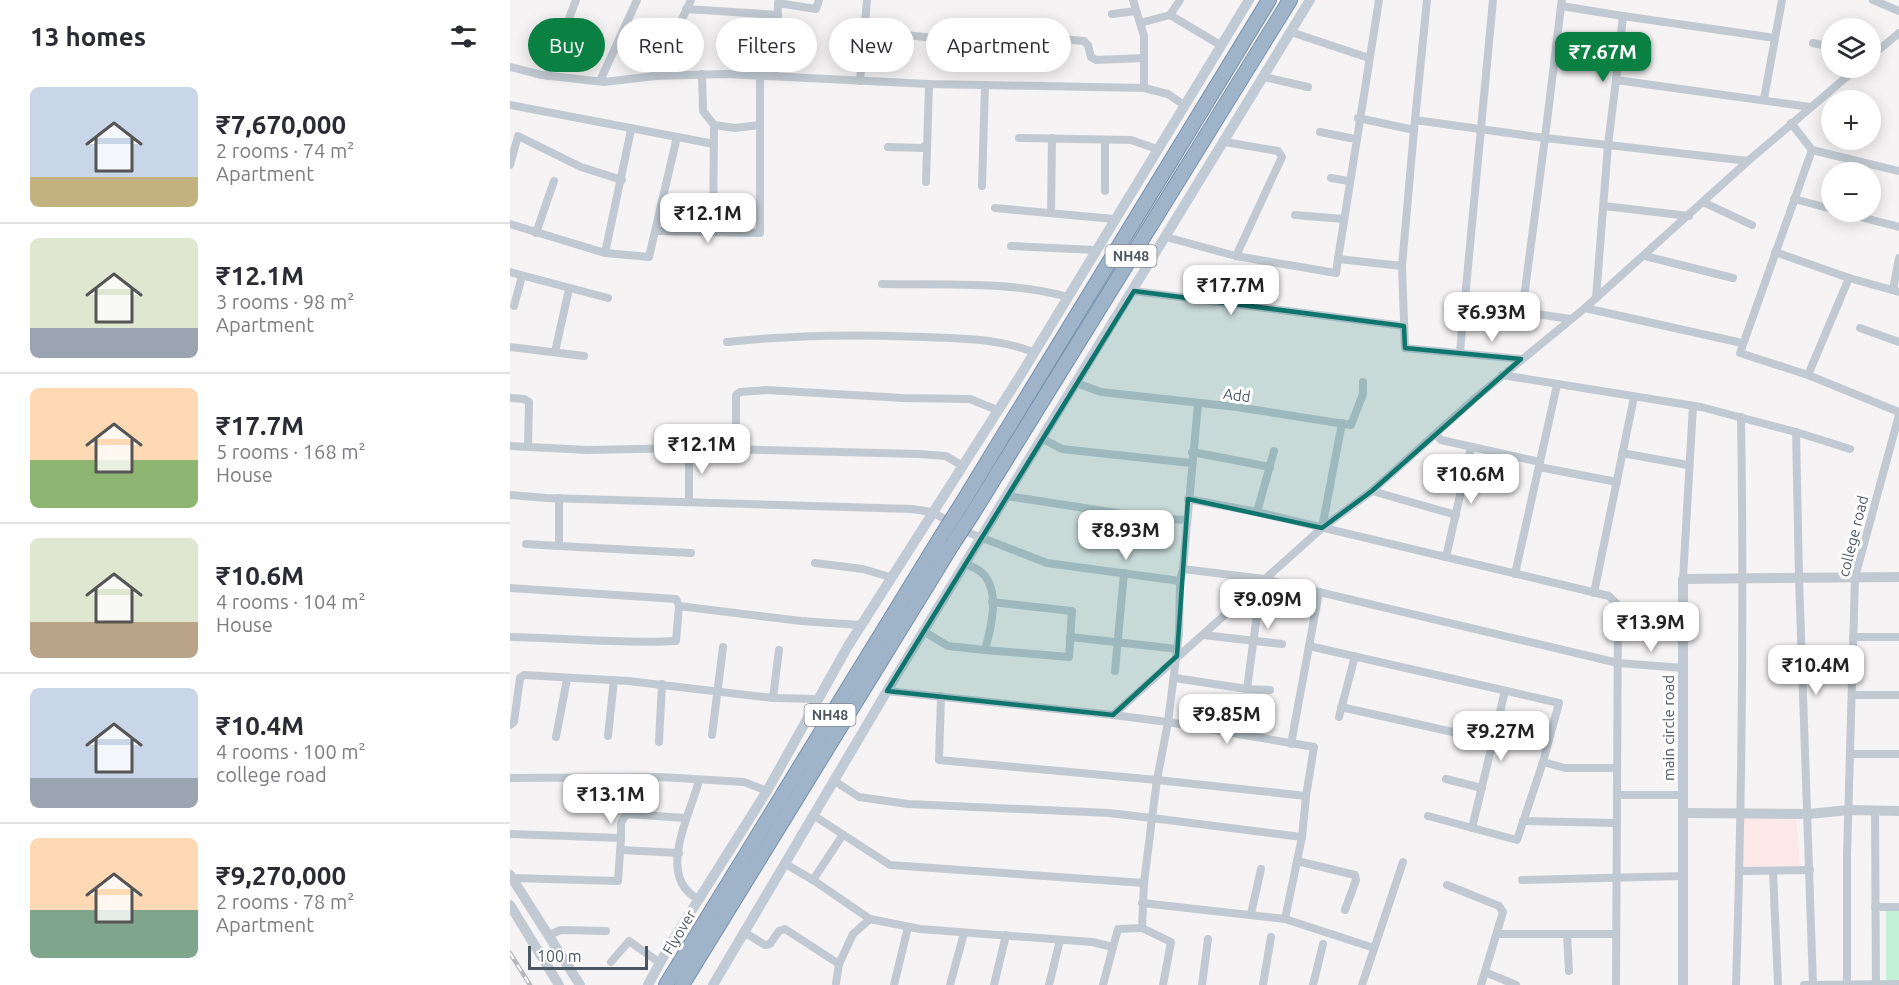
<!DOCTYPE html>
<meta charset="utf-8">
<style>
:root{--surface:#fff;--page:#f2f2f3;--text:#2b2b33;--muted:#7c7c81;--line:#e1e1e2;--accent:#0b8043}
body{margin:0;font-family:Ubuntu,sans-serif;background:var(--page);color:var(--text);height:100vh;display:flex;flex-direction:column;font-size:22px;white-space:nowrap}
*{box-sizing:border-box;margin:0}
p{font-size:20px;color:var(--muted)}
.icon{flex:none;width:33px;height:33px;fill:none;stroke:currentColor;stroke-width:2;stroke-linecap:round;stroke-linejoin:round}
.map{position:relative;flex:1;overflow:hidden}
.details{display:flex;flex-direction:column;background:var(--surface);width:510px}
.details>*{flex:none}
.top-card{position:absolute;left:18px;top:18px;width:570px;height:54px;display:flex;gap:12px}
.fabs{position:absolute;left:1311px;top:18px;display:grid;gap:12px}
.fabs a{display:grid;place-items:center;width:60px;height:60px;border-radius:50%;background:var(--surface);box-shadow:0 3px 15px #0003;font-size:30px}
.scale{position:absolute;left:18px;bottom:15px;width:120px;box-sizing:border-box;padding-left:6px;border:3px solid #4a5661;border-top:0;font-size:16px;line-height:21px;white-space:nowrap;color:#4a5661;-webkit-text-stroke:4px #fff;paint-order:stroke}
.price{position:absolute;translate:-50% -51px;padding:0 14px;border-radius:12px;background:#fff;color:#222;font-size:20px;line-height:39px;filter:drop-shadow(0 2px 3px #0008)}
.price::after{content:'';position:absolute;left:50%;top:36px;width:18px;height:14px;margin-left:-9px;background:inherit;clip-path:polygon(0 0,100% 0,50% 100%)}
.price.selected{background:var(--accent);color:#fff}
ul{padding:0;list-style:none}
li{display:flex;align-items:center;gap:18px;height:150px;padding:0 30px}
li+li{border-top:2px solid var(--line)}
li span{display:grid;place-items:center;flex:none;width:168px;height:120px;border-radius:9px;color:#555}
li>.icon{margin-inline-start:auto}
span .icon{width:72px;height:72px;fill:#fffc;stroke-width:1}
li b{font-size:26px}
h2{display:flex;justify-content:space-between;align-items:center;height:72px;padding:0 30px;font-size:26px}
.chip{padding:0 21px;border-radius:27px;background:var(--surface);box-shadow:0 3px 15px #0003;font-size:21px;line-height:54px}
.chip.selected{background:var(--accent);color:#fff}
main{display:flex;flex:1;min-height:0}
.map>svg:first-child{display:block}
</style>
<main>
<section class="details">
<h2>13 homes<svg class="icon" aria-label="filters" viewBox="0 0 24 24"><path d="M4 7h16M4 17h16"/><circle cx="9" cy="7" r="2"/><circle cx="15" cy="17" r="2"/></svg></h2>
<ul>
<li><span style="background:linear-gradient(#c9d6e8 75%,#c2b280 0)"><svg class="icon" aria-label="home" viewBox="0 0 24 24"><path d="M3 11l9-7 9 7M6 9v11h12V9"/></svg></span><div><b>₹7,670,000</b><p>2 rooms · 74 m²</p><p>Apartment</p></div></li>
<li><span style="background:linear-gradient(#dfe7d0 75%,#9aa5b1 0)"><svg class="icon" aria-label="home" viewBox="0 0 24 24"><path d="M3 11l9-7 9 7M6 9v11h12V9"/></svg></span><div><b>₹12.1M</b><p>3 rooms · 98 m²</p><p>Apartment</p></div></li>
<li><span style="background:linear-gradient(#ffd9b3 60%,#8fb573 0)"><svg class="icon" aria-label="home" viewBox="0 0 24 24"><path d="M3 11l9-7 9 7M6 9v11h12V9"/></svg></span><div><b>₹17.7M</b><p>5 rooms · 168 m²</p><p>House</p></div></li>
<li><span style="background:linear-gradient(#dfe7d0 70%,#b9a48a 0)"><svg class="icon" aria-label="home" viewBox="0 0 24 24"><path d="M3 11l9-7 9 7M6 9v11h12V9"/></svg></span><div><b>₹10.6M</b><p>4 rooms · 104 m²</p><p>House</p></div></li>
<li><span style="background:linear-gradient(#c9d6e8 75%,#9aa5b1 0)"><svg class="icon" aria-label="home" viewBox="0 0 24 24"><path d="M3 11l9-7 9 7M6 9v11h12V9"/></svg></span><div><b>₹10.4M</b><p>4 rooms · 100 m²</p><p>college road</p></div></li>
<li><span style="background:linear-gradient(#ffd9b3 60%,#7fa58c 0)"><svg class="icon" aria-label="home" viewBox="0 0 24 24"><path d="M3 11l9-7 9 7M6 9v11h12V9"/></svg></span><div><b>₹9,270,000</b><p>2 rooms · 78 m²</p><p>Apartment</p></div></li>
</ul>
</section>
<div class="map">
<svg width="1389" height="985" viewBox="0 0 1389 985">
<rect width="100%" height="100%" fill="#f5f3f3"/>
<polygon fill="#fce8e6" points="1231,814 1286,816 1290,866 1231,869"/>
<rect fill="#c3f1d5" x="1376" y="910" width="13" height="75"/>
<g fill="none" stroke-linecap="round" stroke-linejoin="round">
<g stroke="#7690ad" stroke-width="16">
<g id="trunk">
<polyline points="451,505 759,0"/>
<polyline points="463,513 780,0"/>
<polyline points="156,985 432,535"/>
<polyline points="172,985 442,545"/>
</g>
</g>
<g stroke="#c1cad2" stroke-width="8">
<polyline points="623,0 634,36 634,58"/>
<polyline points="1052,0 1051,6 1113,16"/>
<polyline points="1363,0 1389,11"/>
<polyline points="176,9 268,15"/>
<polyline points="602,14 626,11"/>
<polyline points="660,15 712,46"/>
<polyline points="630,23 660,15 670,0"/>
<polyline points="353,31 508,46 552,39 574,41 578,45 581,57 586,60 634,58 634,88"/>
<polyline points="781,32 859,58"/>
<polyline points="1303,43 1322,47"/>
<polyline points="1360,57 1389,33"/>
<polyline points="0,67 32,75 94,82 145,76 215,74 419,84 634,88 658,94 674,105"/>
<polyline points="192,74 193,111 204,125 225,128 250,125 250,77"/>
<polyline points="265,75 268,3 306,9 309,0"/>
<polyline points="37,76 66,0"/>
<polyline points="145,76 181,0"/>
<polyline points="754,77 798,87"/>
<polyline points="1106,80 1113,16 1265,38"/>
<polyline points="90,81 127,0"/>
<polyline points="350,81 357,0"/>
<polyline points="1254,99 1272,0"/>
<polyline points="0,105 204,144"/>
<polyline points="848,118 904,130"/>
<polyline points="905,120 917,0"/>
<polyline points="1281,123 1302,150 1389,171"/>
<polyline points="810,132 845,139"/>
<polyline points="509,138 621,140 647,149"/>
<polyline points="595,140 595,191"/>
<polyline points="715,142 768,151 772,157 726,256"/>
<polyline points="378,147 412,148 417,144"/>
<polyline points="1302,150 1230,353 1298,375 1389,412"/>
<polyline points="1238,161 1098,145 1106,80 1300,107"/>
<polyline points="0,165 8,136 71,167 112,180"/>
<polyline points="821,178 839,181"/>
<polyline points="416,182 419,84"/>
<polyline points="472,186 475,85"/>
<polyline points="1284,199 1322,209"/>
<polyline points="1195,203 1242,225"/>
<polyline points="1094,206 1179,216"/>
<polyline points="485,208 604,219"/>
<polyline points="1331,212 1389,227"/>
<polyline points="541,213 542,138"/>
<polyline points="785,215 834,219"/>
<polyline points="0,224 95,253 139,257 167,137"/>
<polyline points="147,231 250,233 250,125"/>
<polyline points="203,232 204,125"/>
<polyline points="26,233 44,181"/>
<polyline points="656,237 726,256 826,273 828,259 892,266"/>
<polyline points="501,246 585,250"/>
<polyline points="1265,252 1339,278 1389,292"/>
<polyline points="95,253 121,130"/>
<polyline points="1135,256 1223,278"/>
<polyline points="828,259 869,0"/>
<polyline points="0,272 98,298"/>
<path d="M372 284C431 285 501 281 558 297"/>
<polyline points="1383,290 1389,258"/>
<polyline points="624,291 894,326"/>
<polyline points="4,306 12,276"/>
<polyline points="1075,308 1232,343"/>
<polyline points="1061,319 1019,313 1013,305 1035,138 1098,145 1086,298"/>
<polyline points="1350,328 1389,342"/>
<path d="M217 342C283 335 348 334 415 337 452 339 488 338 523 352"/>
<polyline points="0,347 74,356"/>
<polyline points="45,352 59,289"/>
<polyline points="950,352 983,0"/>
<polyline points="1011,359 895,348 892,266 904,130 905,120 1035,138 1051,6"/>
<polyline points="992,375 1191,407 1286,432 1289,578 1303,985"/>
<polyline points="1298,375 1339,278"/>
<polyline points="566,383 591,392 727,407 841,425 853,394 853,382"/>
<polyline points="0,398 14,399 19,402 18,446"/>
<polyline points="1286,432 1340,449"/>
<polyline points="926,435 931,440 1030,462"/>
<polyline points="533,439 552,449 681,463"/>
<polyline points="0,446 78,450 176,448 409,454 436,456 451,465"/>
<polyline points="179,448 179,501"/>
<polyline points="226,449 226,395 230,392 257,390 393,398 460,399 487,410"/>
<polyline points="682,452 760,467"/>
<polyline points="1112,453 1178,465"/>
<polyline points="1029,467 1107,482"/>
<polyline points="862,491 946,515"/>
<polyline points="0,495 37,498 402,509 422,512 462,534 537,563 670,581 673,569 754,579 1108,663 1173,668"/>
<polyline points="497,496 639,518 677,520"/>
<polyline points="49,498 49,546 181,553"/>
<polyline points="678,499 747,512 764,451"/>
<polyline points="747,512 1099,596 1108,605 1106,984"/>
<polyline points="812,528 832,423"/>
<polyline points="16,544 49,546"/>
<polyline points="936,557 961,447"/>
<polyline points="305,563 353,569 380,577"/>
<polyline points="673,569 688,404"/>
<polyline points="1005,574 1047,385"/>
<polyline points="1173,579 1183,406"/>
<polyline points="670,581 669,634 658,722 804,747 796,796"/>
<polyline points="0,588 166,599 169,606"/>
<polyline points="1084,593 1124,397"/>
<path d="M413 631 438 646 475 650C481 628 491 590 472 573 468 569 461 566 456 564"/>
<polyline points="693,635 772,644"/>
<path d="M0 637C55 638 110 644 166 641L169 606 291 621 350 625"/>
<polyline points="560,637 668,649"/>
<polyline points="1343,637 1389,637"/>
<polyline points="799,646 1049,703 1033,762 1055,768 1107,768"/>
<polyline points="475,650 559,657 562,611 482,602"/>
<polyline points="605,671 614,573"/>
<polyline points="665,678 737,689 751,584"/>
<polyline points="737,689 760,690"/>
<polyline points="377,691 603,715 812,528 862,491 964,399 1075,308 1238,161 1347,68"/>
<polyline points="1342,695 1389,695"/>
<polyline points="431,696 429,760 647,780 658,722 603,715"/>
<polyline points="263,698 269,650"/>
<polyline points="831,707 983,741"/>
<polyline points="829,717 845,656"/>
<polyline points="0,725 4,722 10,678 14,675 118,681 263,698 308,699"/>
<polyline points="202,735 213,647"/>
<polyline points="98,736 104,680"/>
<polyline points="46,737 57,679"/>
<polyline points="149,742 152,684"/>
<polyline points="781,744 809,592"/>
<polyline points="1341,754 1389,754"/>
<polyline points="0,778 150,777 234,782 257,791"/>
<polyline points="936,779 972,788"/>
<polyline points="323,780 349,797 398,804 599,813 642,818 647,780 796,796 792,837 775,919"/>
<polyline points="1107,795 1173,795"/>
<polyline points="1365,811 1366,985"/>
<polyline points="303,815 380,865 634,883 642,818 792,837"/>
<polyline points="918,816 1007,840 1033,762"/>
<polyline points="1013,821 1107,823"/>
<polyline points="962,828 995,691"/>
<polyline points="0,834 111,838 108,881 2,878"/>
<polyline points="111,838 111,823 116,814 176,818"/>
<polyline points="111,850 169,853"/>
<polyline points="787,861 845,875 846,880 835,910"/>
<polyline points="274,863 303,880 332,836"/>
<polyline points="1230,871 1300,870"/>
<polyline points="1263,872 1268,985"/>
<polyline points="303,880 360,919 410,929 582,942 603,947 608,929 632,928 634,883"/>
<polyline points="1012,880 1173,876"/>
<polyline points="937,885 989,906 993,912 971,985"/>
<path d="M188 899C145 876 181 814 189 780"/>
<polyline points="632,903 775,919 864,948"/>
<polyline points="1365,907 1389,907"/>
<polyline points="741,914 751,869"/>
<polyline points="632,928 661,942 653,985"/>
<polyline points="234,932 255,945 260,944 269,931 275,929 329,964 343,934 360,919"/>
<polyline points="987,934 1106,934"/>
<polyline points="1057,934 1059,971"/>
<polyline points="39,935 51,930 96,931"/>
<polyline points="101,962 119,941 150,963"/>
<polyline points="975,972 1006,985"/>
<polyline points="326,983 329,964"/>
<polyline points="384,985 398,927"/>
<polyline points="440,985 454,933"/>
<polyline points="484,985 496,935"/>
<polyline points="539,985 550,940"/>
<polyline points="593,985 603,947"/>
<polyline points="692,985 698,939"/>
<polyline points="753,985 761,937"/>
<polyline points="803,985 813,944"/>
<polyline points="852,985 893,862"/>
<path d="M1226 985C1232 796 1234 607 1231 417"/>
<polyline points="1294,985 1389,984"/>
<polyline points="1337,985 1337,856 1345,577 1389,415"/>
</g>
<g stroke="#c1cad2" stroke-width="10">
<polyline points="1173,813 1299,814 1339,810 1389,811"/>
<polyline points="0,875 70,985"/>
<polyline points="0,905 49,985"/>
<polyline points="1173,985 1173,579 1389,577"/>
</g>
<g stroke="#c1cbd6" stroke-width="10">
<polyline points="138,985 158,948 257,791 338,646 510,376 739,0"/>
<polyline points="203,985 377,691 800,0"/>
</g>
<use href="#trunk" stroke="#9fb4c9" stroke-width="14"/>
<g stroke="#b5b8bd" stroke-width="4.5">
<polyline id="rail" points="0,953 20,985"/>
</g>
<use href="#rail" stroke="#fff" stroke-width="2" stroke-dasharray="7" stroke-linecap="butt"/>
<g stroke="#7690ad" stroke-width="16" stroke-linecap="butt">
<g id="trunk-bridge">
<polyline points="432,535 451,505"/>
<polyline points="442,545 463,513"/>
</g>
</g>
<use href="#trunk-bridge" stroke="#9fb4c9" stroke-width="14"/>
</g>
<path fill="#0f766e" fill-opacity="0.2" stroke="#0f766e" stroke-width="4.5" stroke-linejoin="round" d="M624 291 894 326 895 348 1011 359 862 491 812 528 678 499 667 656 603 715 377 691Z"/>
<g text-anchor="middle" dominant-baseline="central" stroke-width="6" stroke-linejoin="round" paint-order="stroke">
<g fill="#fff" stroke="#808990" stroke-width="1.5">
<rect x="595.5" y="245" width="51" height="22" rx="4.5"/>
<rect x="294.5" y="704" width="51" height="22" rx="4.5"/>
</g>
<g font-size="14" font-weight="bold" fill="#4a5661">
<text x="621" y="256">NH48</text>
<text x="320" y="715">NH48</text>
</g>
<g font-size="15" fill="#4a5661" stroke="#fff">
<text transform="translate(727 395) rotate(8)">Add</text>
<text transform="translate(1343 536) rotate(-76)">college road</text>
<text transform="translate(1158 728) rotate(-90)">main circle road</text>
<text transform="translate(169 932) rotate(-59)">Flyover</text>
</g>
</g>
</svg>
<div class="fabs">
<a><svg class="icon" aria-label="layers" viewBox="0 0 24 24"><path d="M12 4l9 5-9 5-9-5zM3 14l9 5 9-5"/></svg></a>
<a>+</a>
<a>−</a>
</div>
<div class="scale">100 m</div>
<b class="price selected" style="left:1093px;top:83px">₹7.67M</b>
<b class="price" style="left:198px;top:244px">₹12.1M</b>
<b class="price" style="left:721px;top:316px">₹17.7M</b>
<b class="price" style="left:982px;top:343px">₹6.93M</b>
<b class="price" style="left:192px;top:475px">₹12.1M</b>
<b class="price" style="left:961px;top:505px">₹10.6M</b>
<b class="price" style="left:616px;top:561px">₹8.93M</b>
<b class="price" style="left:758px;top:630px">₹9.09M</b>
<b class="price" style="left:1141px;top:653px">₹13.9M</b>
<b class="price" style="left:1306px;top:696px">₹10.4M</b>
<b class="price" style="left:717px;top:745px">₹9.85M</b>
<b class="price" style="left:991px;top:762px">₹9.27M</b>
<b class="price" style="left:101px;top:825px">₹13.1M</b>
<div class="top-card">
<a class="chip selected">Buy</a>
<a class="chip">Rent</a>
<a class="chip">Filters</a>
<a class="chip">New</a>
<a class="chip">Apartment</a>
</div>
</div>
</main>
